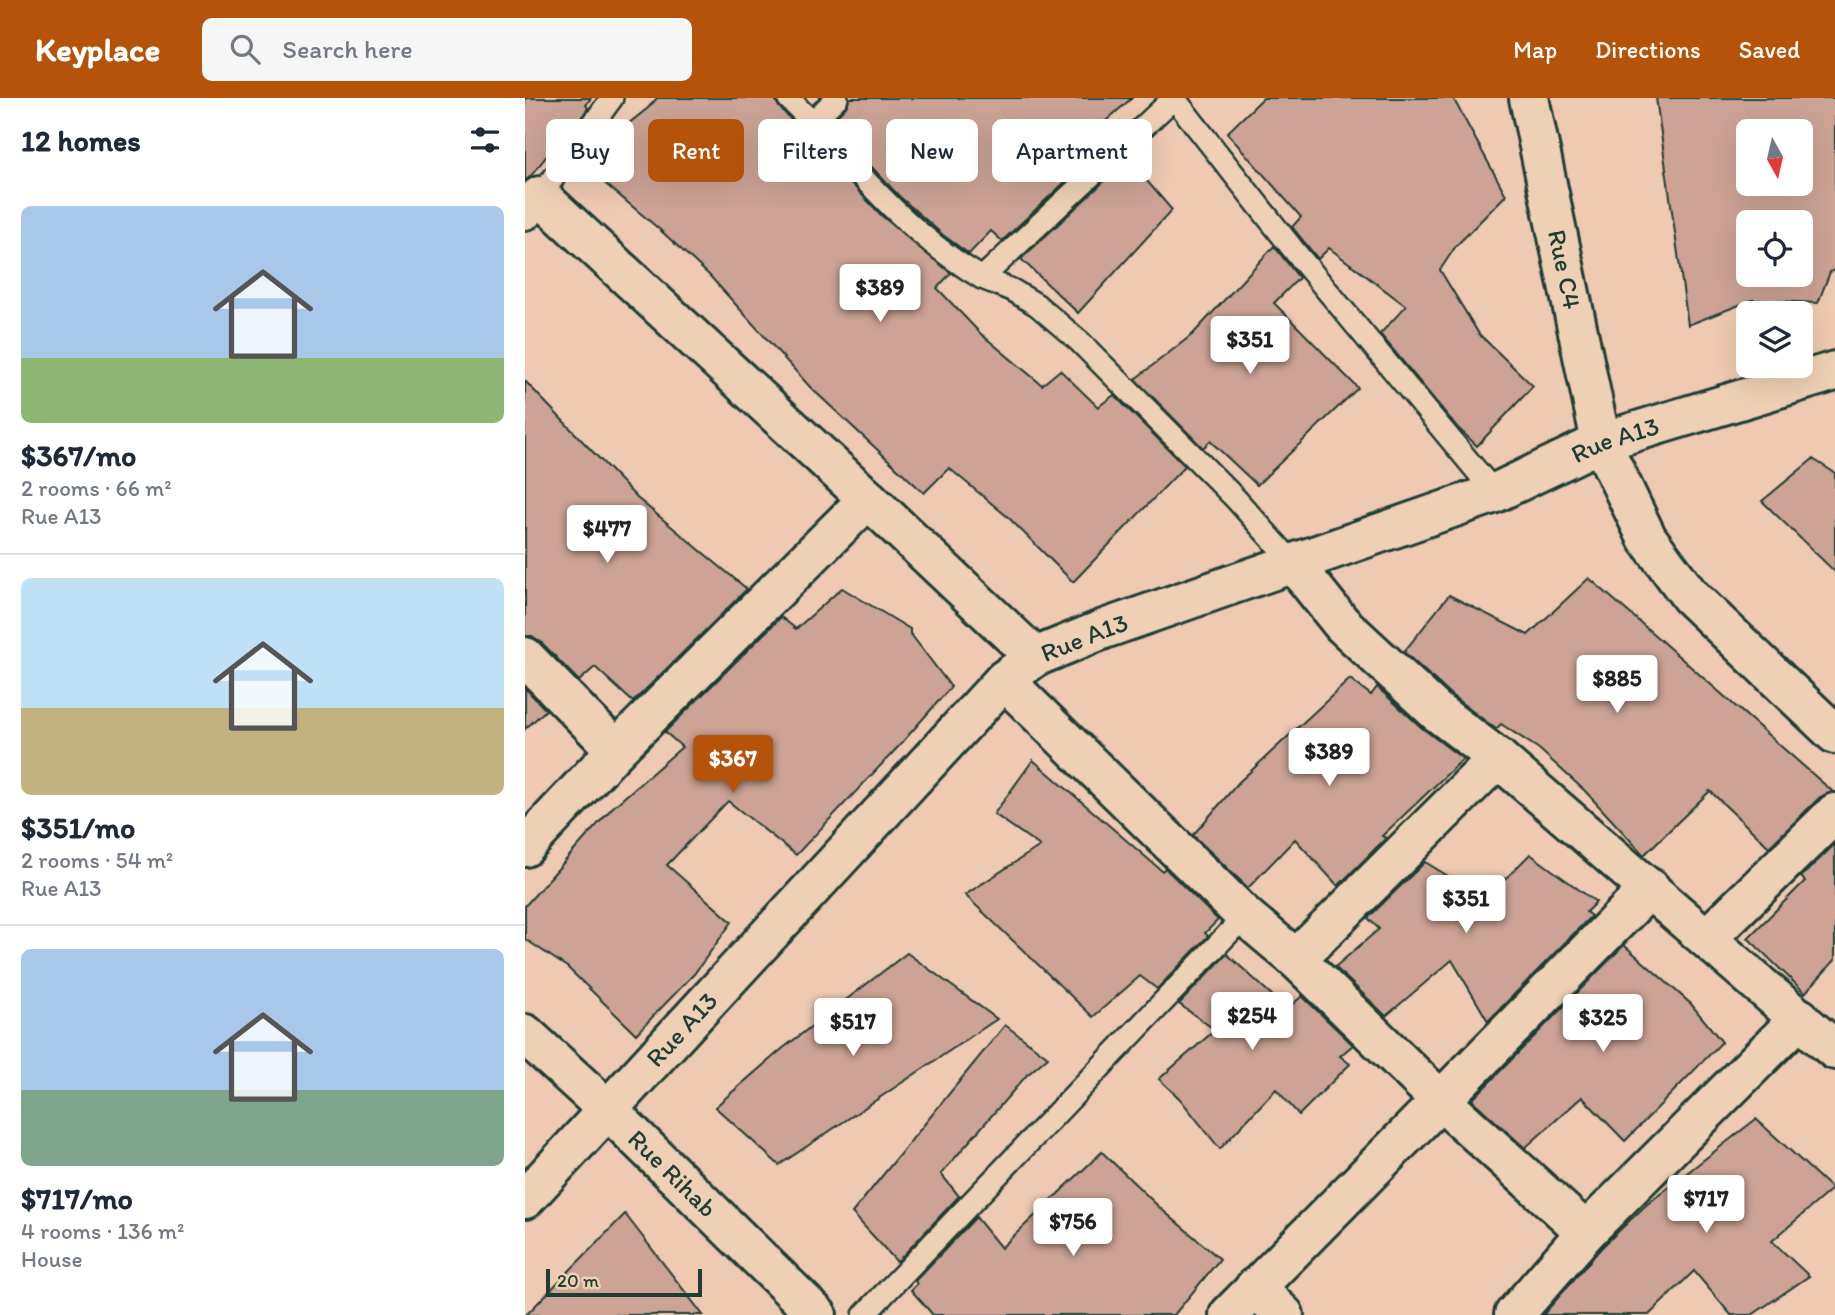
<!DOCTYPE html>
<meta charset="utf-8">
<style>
:root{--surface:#fff;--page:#f6f6f7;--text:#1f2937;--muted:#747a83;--line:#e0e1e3;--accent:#b45309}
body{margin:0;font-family:Itim,sans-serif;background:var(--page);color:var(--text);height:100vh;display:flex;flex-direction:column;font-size:26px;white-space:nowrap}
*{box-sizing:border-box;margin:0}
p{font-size:23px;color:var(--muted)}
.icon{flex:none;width:38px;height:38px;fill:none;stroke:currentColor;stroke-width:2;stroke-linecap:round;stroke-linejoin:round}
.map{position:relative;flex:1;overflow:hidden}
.details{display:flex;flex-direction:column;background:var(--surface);width:525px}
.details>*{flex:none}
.guide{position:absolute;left:21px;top:21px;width:665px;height:63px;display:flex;gap:14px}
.needle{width:46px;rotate:172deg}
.buttons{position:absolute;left:1211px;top:21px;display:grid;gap:14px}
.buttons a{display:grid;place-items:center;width:77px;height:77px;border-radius:10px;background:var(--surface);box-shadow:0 7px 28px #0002;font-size:35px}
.scale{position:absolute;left:21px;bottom:18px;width:156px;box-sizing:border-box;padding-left:7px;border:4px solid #1f3d34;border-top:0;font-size:19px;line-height:24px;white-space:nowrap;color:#1f3d34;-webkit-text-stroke:5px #eed1b5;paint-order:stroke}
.price{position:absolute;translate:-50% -60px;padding:0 16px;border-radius:7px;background:#fff;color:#222;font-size:23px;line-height:46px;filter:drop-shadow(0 2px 4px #0008)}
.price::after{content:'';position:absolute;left:50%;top:42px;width:21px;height:16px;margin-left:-10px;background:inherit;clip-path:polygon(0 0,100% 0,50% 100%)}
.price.current{background:var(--accent);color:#fff}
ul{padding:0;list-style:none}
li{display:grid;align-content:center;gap:14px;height:371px;padding:0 21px}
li+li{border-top:2px solid var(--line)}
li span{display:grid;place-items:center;height:217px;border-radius:10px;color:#555}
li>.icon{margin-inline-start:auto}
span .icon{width:126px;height:126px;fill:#fffc;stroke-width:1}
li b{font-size:30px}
h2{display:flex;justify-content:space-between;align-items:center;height:84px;padding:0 21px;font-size:30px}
.pill{padding:0 24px;border-radius:10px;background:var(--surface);box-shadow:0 7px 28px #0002;font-size:24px;line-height:63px}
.pill.current{background:var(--accent);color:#fff}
header{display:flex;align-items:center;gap:42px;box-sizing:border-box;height:98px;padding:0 35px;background:var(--accent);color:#fff}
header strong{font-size:33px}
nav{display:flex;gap:38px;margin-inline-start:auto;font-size:24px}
.search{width:490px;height:63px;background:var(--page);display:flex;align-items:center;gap:18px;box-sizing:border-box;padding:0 24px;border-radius:10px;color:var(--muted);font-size:26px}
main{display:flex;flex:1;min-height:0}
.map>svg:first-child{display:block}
</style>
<header>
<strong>Keyplace</strong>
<div class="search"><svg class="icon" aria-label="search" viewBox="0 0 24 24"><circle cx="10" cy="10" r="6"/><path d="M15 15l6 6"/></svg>Search here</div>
<nav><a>Map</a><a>Directions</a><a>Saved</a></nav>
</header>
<main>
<section class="details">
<h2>12 homes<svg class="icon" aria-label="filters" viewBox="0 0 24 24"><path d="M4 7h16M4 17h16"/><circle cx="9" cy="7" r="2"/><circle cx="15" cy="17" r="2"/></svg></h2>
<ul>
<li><span style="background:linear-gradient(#a9c7e8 70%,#8fb573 0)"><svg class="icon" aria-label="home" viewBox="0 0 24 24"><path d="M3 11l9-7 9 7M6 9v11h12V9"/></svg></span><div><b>$367/mo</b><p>2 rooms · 66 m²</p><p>Rue A13</p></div></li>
<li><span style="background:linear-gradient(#bfe0f5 60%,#c2b280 0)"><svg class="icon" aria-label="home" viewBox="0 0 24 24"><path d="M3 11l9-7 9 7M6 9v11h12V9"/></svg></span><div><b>$351/mo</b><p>2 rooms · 54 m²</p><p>Rue A13</p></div></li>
<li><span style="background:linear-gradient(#a9c7e8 65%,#7fa58c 0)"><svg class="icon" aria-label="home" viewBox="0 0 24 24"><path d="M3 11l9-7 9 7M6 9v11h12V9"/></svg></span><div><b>$717/mo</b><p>4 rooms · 136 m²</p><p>House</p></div></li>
</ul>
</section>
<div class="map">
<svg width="1310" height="1217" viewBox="0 0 1310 1217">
<rect width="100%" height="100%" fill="#efcab2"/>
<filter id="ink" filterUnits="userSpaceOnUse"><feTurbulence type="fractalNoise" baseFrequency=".0143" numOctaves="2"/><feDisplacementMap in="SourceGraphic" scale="14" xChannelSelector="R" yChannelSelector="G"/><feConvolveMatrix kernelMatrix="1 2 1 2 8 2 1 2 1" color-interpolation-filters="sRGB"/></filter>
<g filter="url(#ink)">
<g fill="#cca395" stroke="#1f3d34" stroke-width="2" fill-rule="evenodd">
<polygon points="0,0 66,0 61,7 63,10 36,48 32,45 5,79 0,82"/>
<polygon points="132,0 250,0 254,9 357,118 426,175 412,190 456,236 517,287 535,272 573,309 589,297 660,368 548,484 484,420 424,370 399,395 285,289 184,177 134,131 56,65 82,29 89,37 123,10"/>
<polygon points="325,0 607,0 575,28 586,41 477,143 466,133 444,156 418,137 375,99 305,25 321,9"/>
<polygon points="738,0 928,0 981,97 931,148 915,172 954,236 1008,288 952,348 932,329 855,236 881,208 804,150 793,161 767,129 776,119 702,35"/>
<path d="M1131 0H1310V172L1305 174 1293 205 1227 202 1163 227ZM1223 33H1276V86H1223ZM1223 124H1276V177H1223Z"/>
<polygon points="603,61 647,112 553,215 496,161"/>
<polygon points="749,148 774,180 749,205 833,290 732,387 685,343 678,350 610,281 668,236"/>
<polygon points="0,283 112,400 222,491 108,604 70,569 54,583 16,544 7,538 0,538"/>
<polygon points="1288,361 1310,375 1310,474 1237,403"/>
<polygon points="1064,480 1125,533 1308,694 1295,699 1244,749 1185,693 1119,757 1060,693 1014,651 976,626 971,631 926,597 879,554 924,497 1003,537"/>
<polygon points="317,490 385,531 385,535 426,589 374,648 271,757 203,703 142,767 207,824 169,876 111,936 42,869 0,841 0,808 87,710 157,649 140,634 256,519 271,531"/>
<polygon points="825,581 846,597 852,589 897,630 938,661 857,738 861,740 813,788 770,741 723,790 668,737 714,684"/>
<polygon points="0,590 21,612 0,631"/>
<polygon points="508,662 637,773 640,770 693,822 680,835 683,838 632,891 615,878 568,919 440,797 515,748 469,716"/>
<polygon points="1310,746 1310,862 1280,895 1223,840 1280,783 1276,779"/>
<polygon points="1005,756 1071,804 1061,814 1066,818 963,923 927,862 861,918 810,869 854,831 843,820 900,764 961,801"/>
<polygon points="1099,847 1166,906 1197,944 1100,1043 1057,999 1000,1050 947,1002"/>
<polygon points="382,855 472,921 254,1067 190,1009 257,951"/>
<polygon points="702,856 762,911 777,898 828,947 815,958 825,966 774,1017 751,991 695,1051 655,1001 634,981 690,932 654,906"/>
<polygon points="480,927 523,959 501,978 416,1076 434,1098 372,1164 327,1115"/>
<polygon points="1231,1021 1307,1091 1247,1143 1284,1178 1227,1217 1206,1217 1169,1173 1124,1217 1018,1217 1077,1149 1121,1107"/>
<polygon points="577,1054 635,1110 695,1161 649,1217 408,1217 386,1192 392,1186 390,1183 451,1119 476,1150"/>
<polygon points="100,1116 178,1217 1,1217"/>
</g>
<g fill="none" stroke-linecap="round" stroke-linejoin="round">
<g stroke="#1f3d34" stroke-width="26">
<g id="lane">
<polyline points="263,0 287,24"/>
<path d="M312 0 287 24C338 81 391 141 457 180"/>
<polyline points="649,0 457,180 487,192 512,207 554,243 710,400 769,466"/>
<polyline points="649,0 771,155 970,395"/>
<polyline points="15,98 87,0"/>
<polyline points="339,1217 720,818"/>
</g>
</g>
<g stroke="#1f3d34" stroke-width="44">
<g id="street">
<path id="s1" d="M1004 0 1076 344 1122 440 1165 498 1310 636"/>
<polyline points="0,112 15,98 343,401 510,559"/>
<polyline points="769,466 817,526 912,614 973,660 1310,952"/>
<polyline points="0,559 91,652"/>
<polyline points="479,582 720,818 771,861 915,1002 1061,1134"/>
<polyline points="0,749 91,652 343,401"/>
<polyline points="1182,840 1310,715"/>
<polyline points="771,861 973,660"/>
<path id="s2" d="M0 936 82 1011 292 1217"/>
<path id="s3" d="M0 1101 479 582 510 559 579 531 970 395 1076 344 1310 273"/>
<polyline points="730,1189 759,1217"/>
<polyline points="704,1217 1125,790"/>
<polyline points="989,1217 1061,1134 1275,920"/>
</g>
</g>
<use href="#lane" stroke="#eed1b5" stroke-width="21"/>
<use href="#street" stroke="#eed1b5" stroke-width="38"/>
</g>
</g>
<g text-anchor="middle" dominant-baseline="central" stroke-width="6" stroke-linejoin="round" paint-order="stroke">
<g font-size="26" fill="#1f3d34" stroke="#eed1b5">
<text stroke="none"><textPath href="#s1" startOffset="175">Rue C4</textPath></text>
<text stroke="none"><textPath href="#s3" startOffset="1365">Rue A13</textPath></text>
<text stroke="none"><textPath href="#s3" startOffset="798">Rue A13</textPath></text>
<text stroke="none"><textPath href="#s3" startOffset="231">Rue A13</textPath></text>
<text stroke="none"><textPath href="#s2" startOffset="203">Rue Rihab</textPath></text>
</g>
</g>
</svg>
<div class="buttons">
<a><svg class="needle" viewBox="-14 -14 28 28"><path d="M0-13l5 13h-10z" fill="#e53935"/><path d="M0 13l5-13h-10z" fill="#747a83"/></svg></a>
<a><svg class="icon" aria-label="locate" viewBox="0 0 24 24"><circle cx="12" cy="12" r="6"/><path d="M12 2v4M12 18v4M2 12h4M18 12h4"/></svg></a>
<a><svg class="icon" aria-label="layers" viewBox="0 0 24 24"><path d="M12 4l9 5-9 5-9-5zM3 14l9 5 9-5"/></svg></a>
</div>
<div class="scale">20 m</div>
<b class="price" style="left:355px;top:226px">$389</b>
<b class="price" style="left:725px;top:278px">$351</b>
<b class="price" style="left:82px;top:467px">$477</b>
<b class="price" style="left:1092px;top:617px">$885</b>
<b class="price" style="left:804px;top:690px">$389</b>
<b class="price current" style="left:208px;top:697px">$367</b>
<b class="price" style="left:941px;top:837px">$351</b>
<b class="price" style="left:727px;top:954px">$254</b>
<b class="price" style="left:1078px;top:956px">$325</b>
<b class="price" style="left:328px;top:960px">$517</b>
<b class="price" style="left:1181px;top:1137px">$717</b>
<b class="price" style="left:548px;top:1160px">$756</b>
<div class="guide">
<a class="pill">Buy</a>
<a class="pill current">Rent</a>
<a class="pill">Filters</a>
<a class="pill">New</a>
<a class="pill">Apartment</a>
</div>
</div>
</main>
